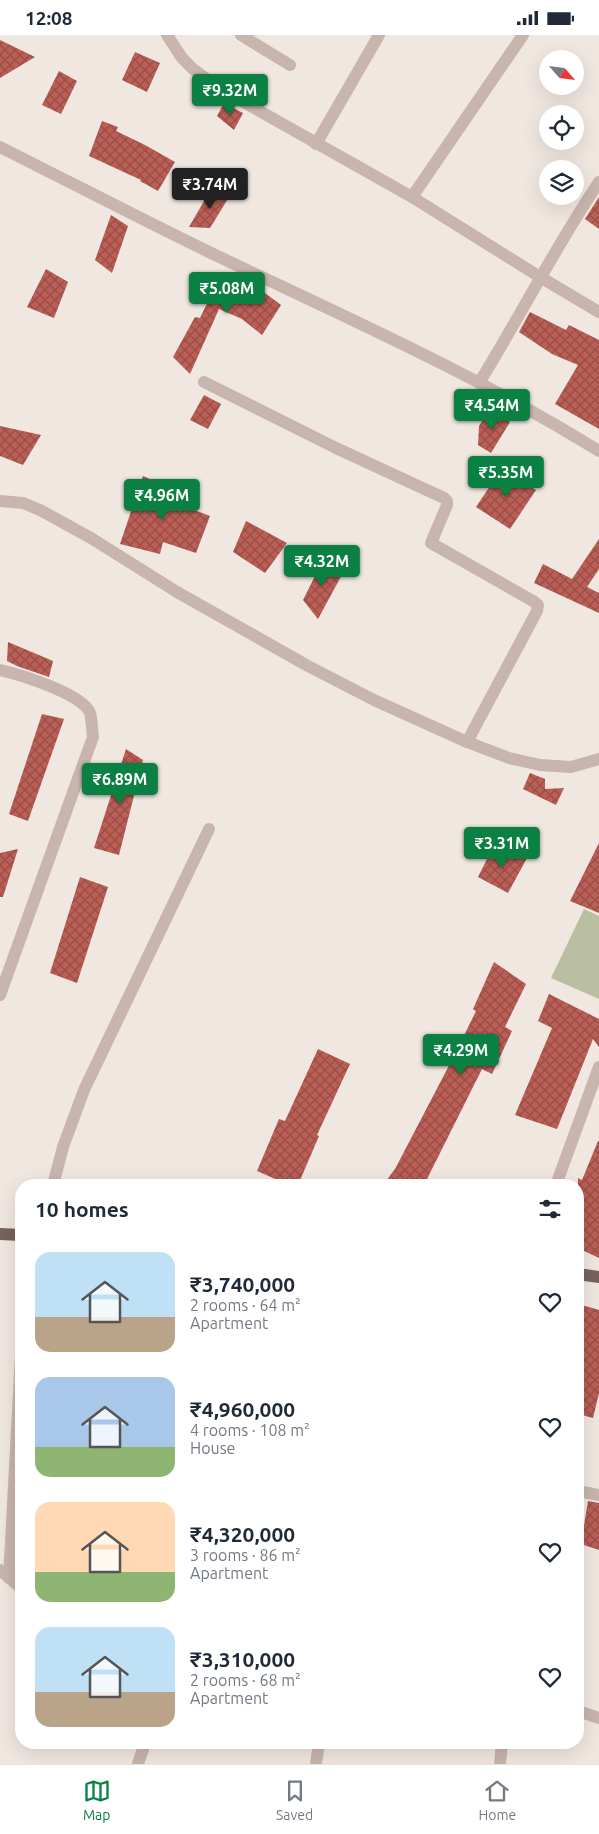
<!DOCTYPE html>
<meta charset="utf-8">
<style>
:root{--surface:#fff;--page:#f2f2f3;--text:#1f2937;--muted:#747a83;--line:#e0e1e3;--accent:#0b8043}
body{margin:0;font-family:Ubuntu,sans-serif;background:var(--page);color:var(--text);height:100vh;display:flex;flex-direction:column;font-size:19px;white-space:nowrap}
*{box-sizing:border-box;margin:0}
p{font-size:16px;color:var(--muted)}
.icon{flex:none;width:28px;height:28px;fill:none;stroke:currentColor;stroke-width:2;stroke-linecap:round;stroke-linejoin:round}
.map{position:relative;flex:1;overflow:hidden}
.details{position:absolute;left:15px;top:1144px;width:569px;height:570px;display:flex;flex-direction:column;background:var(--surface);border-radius:20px;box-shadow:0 5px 20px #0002}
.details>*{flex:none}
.needle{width:32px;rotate:118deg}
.controls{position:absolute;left:539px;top:15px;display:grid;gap:10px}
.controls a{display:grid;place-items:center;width:45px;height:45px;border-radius:50%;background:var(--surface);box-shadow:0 5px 20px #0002;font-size:25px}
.price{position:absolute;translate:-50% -42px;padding:0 11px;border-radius:5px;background:var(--accent);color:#fff;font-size:16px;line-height:32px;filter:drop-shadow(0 1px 2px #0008)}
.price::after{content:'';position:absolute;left:50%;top:30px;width:15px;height:11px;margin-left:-8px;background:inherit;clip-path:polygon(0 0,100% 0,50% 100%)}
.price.on{background:#222;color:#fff}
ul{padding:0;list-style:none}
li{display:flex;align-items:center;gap:15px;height:125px;padding:0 20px}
li span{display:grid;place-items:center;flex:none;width:140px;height:100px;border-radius:15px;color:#555}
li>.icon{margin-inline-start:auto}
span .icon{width:60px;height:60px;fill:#fffc;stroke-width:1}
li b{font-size:21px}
h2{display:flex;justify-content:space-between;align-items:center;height:60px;padding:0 20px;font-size:21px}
.status{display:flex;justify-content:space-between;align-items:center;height:35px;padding:0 25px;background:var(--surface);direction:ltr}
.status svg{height:14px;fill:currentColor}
.menu{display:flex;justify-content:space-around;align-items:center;height:70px;border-top:1px solid var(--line);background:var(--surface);font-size:14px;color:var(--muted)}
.menu a{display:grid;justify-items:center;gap:2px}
.menu .on{color:var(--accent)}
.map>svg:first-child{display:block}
</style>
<div class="status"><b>12:08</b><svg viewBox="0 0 49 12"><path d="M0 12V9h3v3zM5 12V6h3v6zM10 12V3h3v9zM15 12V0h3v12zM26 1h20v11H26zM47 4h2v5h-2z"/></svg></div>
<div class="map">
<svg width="599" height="1729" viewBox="0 0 599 1729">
<defs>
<pattern id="building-cross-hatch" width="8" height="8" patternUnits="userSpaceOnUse" patternTransform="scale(1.25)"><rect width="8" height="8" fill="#ba5e56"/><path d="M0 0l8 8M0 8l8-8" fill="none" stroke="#984e47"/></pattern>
</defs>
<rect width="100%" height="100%" fill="#f1e7e1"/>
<polygon fill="#babfa2" points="584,874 599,881 599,964 551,943"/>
<g fill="url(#building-cross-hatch)">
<polygon points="0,5 35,22 0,43"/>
<polygon points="135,17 160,28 147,57 122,45"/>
<polygon points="59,36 77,46 61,79 42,70"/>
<polygon points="224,68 243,78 234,95 217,81"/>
<polygon points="102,86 118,92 116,96 145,110 175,127 158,156 140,146 141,145 89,121"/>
<polygon points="211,154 229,162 210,193 189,192"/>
<polygon points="599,162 599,194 585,184"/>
<polygon points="111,180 128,191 112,238 95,225"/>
<polygon points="46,234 68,247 54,283 27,272"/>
<polygon points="222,237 251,246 263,251 261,255 281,270 262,300 242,284 219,274 190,339 173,322 195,282 200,283"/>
<polygon points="530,277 566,295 569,290 599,305 599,394 555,369 578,330 552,319 519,297"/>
<polygon points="204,360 221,369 208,394 190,385"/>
<polygon points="490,374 510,387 491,418 478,410 479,391"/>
<polygon points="0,391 41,400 23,430 0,421"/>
<polygon points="502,433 536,455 510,494 476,472"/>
<polygon points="143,441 179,457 176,468 210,481 196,518 163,507 160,519 120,509"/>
<polygon points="246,486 287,508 265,538 233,517"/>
<polygon points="599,504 599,534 587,552 599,558 599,578 534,548 543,529 572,544"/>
<polygon points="323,525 344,536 318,584 303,565"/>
<polygon points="8,607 53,626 49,642 17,631 7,626"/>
<polygon points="42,679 64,684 28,786 9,779"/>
<polygon points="126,714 143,725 119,820 94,813"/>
<polygon points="530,738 545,744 545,754 564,753 556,770 523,754"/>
<polygon points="599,808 599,878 570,866"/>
<polygon points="506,812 527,823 508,858 478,842 492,814 499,818"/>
<polygon points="18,814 3,862 0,862 0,818"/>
<polygon points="80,842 108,852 77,948 50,938"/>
<polygon points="494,927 526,949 505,992 512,996 492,1039 482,1034 424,1150 383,1150 395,1134 455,1019 476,976 473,974"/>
<polygon points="549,959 599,984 599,1012 593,1004 557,1094 515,1080 552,993 538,986"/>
<polygon points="318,1014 350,1029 317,1100 319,1101 298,1150 289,1150 257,1136 279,1084 285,1086"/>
<polygon points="598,1106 599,1106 599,1223 578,1213 578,1143 582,1145"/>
<polygon points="582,1270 599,1275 599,1358 593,1383 578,1379 578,1289"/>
<polygon points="588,1466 599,1468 599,1515 581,1509"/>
</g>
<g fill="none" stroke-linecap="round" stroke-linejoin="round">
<g stroke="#c8b5ad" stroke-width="12">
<polyline points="167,0 182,23 193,34 219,53 412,162 540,242 599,277"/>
<polyline points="241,0 290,30"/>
<polyline points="316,109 379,0"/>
<path d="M0 112C70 147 139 183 209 217 341 280 475 339 599 416"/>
<polyline points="412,162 523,0"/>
<polyline points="204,347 336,413 444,463 447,466 447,470 431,508 533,566 538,570 537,576 467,707"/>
<path d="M479 348C520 282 555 212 599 147"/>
<polyline points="0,466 23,468 40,475 91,503 177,557 308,631 374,665 467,707 509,723 540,730 571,732 599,724"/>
<path d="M0 635C19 639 83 659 90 678 92 685 92 695 93 702L0 960"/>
<polyline points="53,1150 63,1112 84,1055 209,794"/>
<polyline points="556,1150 599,1032"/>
<polyline points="578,1456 599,1460"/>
<polyline points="0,1535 21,1553"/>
<polyline points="9,1543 21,1320"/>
<polyline points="578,1676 599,1683"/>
<polyline points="138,1729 145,1708"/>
<polyline points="316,1729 319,1708"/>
<polyline points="500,1729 502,1708"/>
</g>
<g stroke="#78625e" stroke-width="12">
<polyline points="0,1199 21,1200"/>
<polyline points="578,1239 599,1242"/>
</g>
</g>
</svg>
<div class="controls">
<a><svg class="needle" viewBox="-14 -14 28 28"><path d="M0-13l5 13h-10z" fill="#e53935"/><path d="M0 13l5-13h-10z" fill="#747a83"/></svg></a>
<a><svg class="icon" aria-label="locate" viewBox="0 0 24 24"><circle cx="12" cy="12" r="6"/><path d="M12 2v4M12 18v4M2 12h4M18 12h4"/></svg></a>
<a><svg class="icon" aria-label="layers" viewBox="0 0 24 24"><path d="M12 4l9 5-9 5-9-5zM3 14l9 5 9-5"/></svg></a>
</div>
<b class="price" style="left:230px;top:81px">₹9.32M</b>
<b class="price on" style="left:210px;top:175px">₹3.74M</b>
<b class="price" style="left:227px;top:279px">₹5.08M</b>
<b class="price" style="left:492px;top:396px">₹4.54M</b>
<b class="price" style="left:506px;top:463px">₹5.35M</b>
<b class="price" style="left:162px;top:486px">₹4.96M</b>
<b class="price" style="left:322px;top:552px">₹4.32M</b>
<b class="price" style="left:120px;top:770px">₹6.89M</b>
<b class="price" style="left:502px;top:834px">₹3.31M</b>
<b class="price" style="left:461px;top:1041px">₹4.29M</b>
<section class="details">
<h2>10 homes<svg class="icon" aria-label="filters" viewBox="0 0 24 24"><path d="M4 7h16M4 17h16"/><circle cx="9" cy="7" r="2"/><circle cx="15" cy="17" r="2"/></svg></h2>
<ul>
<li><span style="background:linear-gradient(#bfe0f5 65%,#b9a48a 0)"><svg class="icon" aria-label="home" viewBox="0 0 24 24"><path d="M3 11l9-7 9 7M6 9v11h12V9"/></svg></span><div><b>₹3,740,000</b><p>2 rooms · 64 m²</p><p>Apartment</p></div><svg class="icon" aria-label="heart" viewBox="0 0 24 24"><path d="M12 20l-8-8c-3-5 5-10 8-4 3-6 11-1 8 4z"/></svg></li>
<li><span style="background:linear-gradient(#a9c7e8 70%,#8fb573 0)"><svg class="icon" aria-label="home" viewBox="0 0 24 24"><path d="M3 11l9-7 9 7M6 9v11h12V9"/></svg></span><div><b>₹4,960,000</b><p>4 rooms · 108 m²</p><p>House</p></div><svg class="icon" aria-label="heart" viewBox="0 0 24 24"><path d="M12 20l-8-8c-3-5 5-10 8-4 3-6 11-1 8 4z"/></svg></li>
<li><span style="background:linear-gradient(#ffd9b3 70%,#8fb573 0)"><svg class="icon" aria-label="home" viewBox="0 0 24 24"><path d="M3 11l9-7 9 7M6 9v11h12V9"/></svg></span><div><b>₹4,320,000</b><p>3 rooms · 86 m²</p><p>Apartment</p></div><svg class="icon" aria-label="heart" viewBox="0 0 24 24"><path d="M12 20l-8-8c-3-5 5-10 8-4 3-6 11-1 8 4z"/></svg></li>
<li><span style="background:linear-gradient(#bfe0f5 65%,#b9a48a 0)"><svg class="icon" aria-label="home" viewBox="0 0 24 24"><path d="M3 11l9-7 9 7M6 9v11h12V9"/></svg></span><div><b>₹3,310,000</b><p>2 rooms · 68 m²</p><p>Apartment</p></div><svg class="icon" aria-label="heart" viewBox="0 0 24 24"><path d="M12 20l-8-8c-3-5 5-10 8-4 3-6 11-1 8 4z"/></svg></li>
</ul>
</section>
</div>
<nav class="menu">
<a class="on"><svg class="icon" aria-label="map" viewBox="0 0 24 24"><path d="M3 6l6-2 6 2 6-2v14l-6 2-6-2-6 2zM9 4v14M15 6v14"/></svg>Map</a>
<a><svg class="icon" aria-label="saved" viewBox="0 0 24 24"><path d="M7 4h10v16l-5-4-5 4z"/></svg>Saved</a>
<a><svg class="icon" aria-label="home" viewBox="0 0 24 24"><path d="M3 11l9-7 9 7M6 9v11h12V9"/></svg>Home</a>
</nav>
